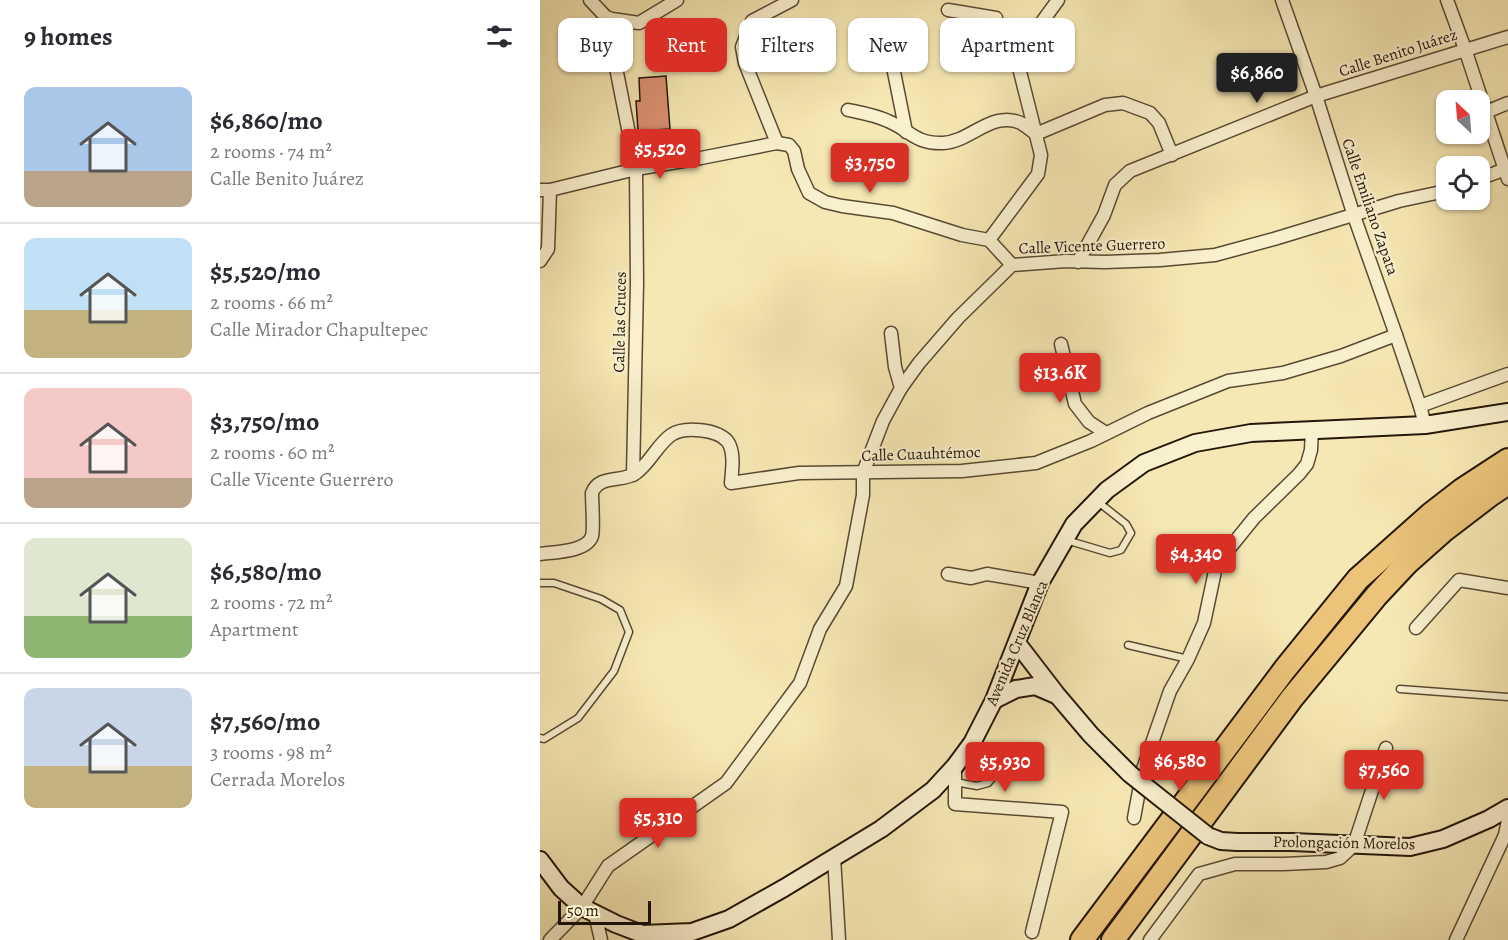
<!DOCTYPE html>
<meta charset="utf-8">
<style>
:root{--surface:#fff;--page:#f7f7f7;--text:#2b2b33;--muted:#7c7c81;--line:#e1e1e2;--accent:#d93025}
body{margin:0;font-family:Alegreya,serif;background:var(--page);color:var(--text);height:100vh;display:flex;flex-direction:column;font-size:22px;white-space:nowrap}
*{box-sizing:border-box;margin:0}
p{font-size:20px;color:var(--muted)}
.icon{flex:none;width:33px;height:33px;fill:none;stroke:currentColor;stroke-width:2;stroke-linecap:round;stroke-linejoin:round}
.map{position:relative;flex:1;overflow:hidden}
.details{display:flex;flex-direction:column;background:var(--surface);width:540px}
.details>*{flex:none}
.banner{position:absolute;left:18px;top:18px;width:570px;height:54px;display:flex;gap:12px}
.needle{width:39px;rotate:334deg}
.controls{position:absolute;left:896px;top:90px;display:grid;gap:12px}
.controls a{display:grid;place-items:center;width:54px;height:54px;border-radius:12px;background:var(--surface);box-shadow:0 2px 4px #0004;font-size:30px}
.scale{position:absolute;left:18px;bottom:15px;width:93px;box-sizing:border-box;padding-left:6px;border:3px solid #25160a;border-top:0;font-size:16px;line-height:21px;white-space:nowrap;color:#25160a;-webkit-text-stroke:4px #f9f0ce;paint-order:stroke}
.price{position:absolute;translate:-50% -51px;padding:0 14px;border-radius:6px;background:var(--accent);color:#fff;font-size:20px;line-height:39px;filter:drop-shadow(0 2px 3px #0008)}
.price::after{content:'';position:absolute;left:50%;top:36px;width:18px;height:14px;margin-left:-9px;background:inherit;clip-path:polygon(0 0,100% 0,50% 100%)}
.price.active{background:#222;color:#fff}
ul{padding:0;list-style:none}
li{display:flex;align-items:center;gap:18px;height:150px;padding:0 24px}
li+li{border-top:2px solid var(--line)}
li span{display:grid;place-items:center;flex:none;width:168px;height:120px;border-radius:12px;color:#555}
li>.icon{margin-inline-start:auto}
span .icon{width:72px;height:72px;fill:#fffc;stroke-width:1}
li b{font-size:26px}
h2{display:flex;justify-content:space-between;align-items:center;height:72px;padding:0 24px;font-size:26px}
.pill{padding:0 21px;border-radius:12px;background:var(--surface);box-shadow:0 2px 4px #0004;font-size:21px;line-height:54px}
.pill.active{background:var(--accent);color:#fff}
main{display:flex;flex:1;min-height:0}
.map>svg:first-child{display:block}
</style>
<main>
<section class="details">
<h2>9 homes<svg class="icon" aria-label="filters" viewBox="0 0 24 24"><path d="M4 7h16M4 17h16"/><circle cx="9" cy="7" r="2"/><circle cx="15" cy="17" r="2"/></svg></h2>
<ul>
<li><span style="background:linear-gradient(#a9c7e8 70%,#b9a48a 0)"><svg class="icon" aria-label="home" viewBox="0 0 24 24"><path d="M3 11l9-7 9 7M6 9v11h12V9"/></svg></span><div><b>$6,860/mo</b><p>2 rooms · 74 m²</p><p>Calle Benito Juárez</p></div></li>
<li><span style="background:linear-gradient(#bfe0f5 60%,#c2b280 0)"><svg class="icon" aria-label="home" viewBox="0 0 24 24"><path d="M3 11l9-7 9 7M6 9v11h12V9"/></svg></span><div><b>$5,520/mo</b><p>2 rooms · 66 m²</p><p>Calle Mirador Chapultepec</p></div></li>
<li><span style="background:linear-gradient(#f6c9c9 75%,#b9a48a 0)"><svg class="icon" aria-label="home" viewBox="0 0 24 24"><path d="M3 11l9-7 9 7M6 9v11h12V9"/></svg></span><div><b>$3,750/mo</b><p>2 rooms · 60 m²</p><p>Calle Vicente Guerrero</p></div></li>
<li><span style="background:linear-gradient(#dfe7d0 65%,#8fb573 0)"><svg class="icon" aria-label="home" viewBox="0 0 24 24"><path d="M3 11l9-7 9 7M6 9v11h12V9"/></svg></span><div><b>$6,580/mo</b><p>2 rooms · 72 m²</p><p>Apartment</p></div></li>
<li><span style="background:linear-gradient(#c9d6e8 65%,#c2b280 0)"><svg class="icon" aria-label="home" viewBox="0 0 24 24"><path d="M3 11l9-7 9 7M6 9v11h12V9"/></svg></span><div><b>$7,560/mo</b><p>3 rooms · 98 m²</p><p>Cerrada Morelos</p></div></li>
</ul>
</section>
<div class="map">
<svg width="968" height="940" viewBox="0 0 968 940">
<rect width="100%" height="100%" fill="#f6e8b4"/>
<filter id="stains"><feTurbulence type="fractalNoise" baseFrequency=".00333" numOctaves="4"/><feColorMatrix values="0 0 0 0 .2 0 0 0 0 .09 0 0 0 0 .02 0 0 0 .5 -.17"/></filter>
<radialGradient id="worn" r=".72"><stop offset=".6" stop-color="#630" stop-opacity="0"/><stop offset="1" stop-color="#630" stop-opacity=".3"/></radialGradient>
<polygon fill="#dc9274" stroke="#25160a" stroke-width="1.5" points="126,76 130,129 98,131 96,101 100,101 99,78"/>
<g fill="none" stroke-linecap="round" stroke-linejoin="round">
<g stroke="#594a34" stroke-width="9">
<g id="service">
<polyline points="526,540 570,553 581,550 591,533 586,524 557,501"/>
<polyline points="0,583 14,583 61,599 80,610 89,632 74,671 38,718 4,739 0,738"/>
<polyline points="588,645 648,659"/>
<polyline points="860,689 968,697"/>
<polyline points="415,782 437,786 448,783 453,777 457,760"/>
</g>
</g>
<g stroke="#594a34" stroke-width="15">
<g id="minor">
<polyline points="50,0 66,17"/>
<polyline points="742,0 776,96 814,216 856,335 880,406 885,425"/>
<polyline points="907,0 925,49 968,179"/>
<polyline points="408,10 456,18 456,32 471,36 501,155 498,174 449,240 472,265"/>
<polyline points="66,17 96,169 97,283 93,475"/>
<polyline points="66,17 72,19 99,23 137,0"/>
<polyline points="349,35 350,52 366,132"/>
<polyline points="479,66 499,26 518,0"/>
<path d="M308 110C322 113 335 115 348 121 370 130 375 144 403 143 430 142 452 110 481 123 486 126 491 130 496 134"/>
<polyline points="946,112 968,103"/>
<polyline points="496,134 565,105 583,103 610,113 619,123 632,155"/>
<polyline points="237,143 205,63 202,47 212,21 252,0"/>
<polyline points="939,179 968,168"/>
<polyline points="0,190 10,190 96,169 161,158 237,143 249,145 254,151 258,169 269,193 285,202 302,206 353,213 422,235 449,240"/>
<polyline points="0,261 8,249 10,190"/>
<polyline points="538,262 564,215 575,185 590,171 776,96 968,37"/>
<polyline points="351,333 355,367 361,388"/>
<polyline points="521,344 535,404 549,422 566,433"/>
<polyline points="880,406 968,374"/>
<path d="M0 554C14 552 47 552 52 536 54 530 52 502 52 493 59 474 82 483 96 473 110 463 117 445 131 435 144 426 178 429 188 442 195 453 192 471 191 483L259 473 422 471 496 463 551 441 608 413 688 381 743 373 801 356 856 335"/>
<polyline points="408,574 431,578 447,574 500,583"/>
<polyline points="876,628 919,580 968,588"/>
<polyline points="415,766 415,804 522,812 492,932"/>
<polyline points="594,818 603,769 630,691 648,659 664,623 675,571 680,560 714,518 759,474 767,464 771,450 772,429"/>
<polyline points="294,857 299,940"/>
<polyline points="55,914 61,940"/>
<polyline points="10,940 42,907 68,866 186,783 260,683 280,629 306,586 323,495 323,473 343,421 361,388 379,363 418,318 472,265 526,261 565,262 620,260 675,255 734,239 859,201 906,191"/>
<polyline points="610,940 659,874 695,864 744,864 786,862 800,858 814,845 846,748"/>
<polyline points="916,940 965,835 968,820"/>
</g>
</g>
<g stroke="#25160a" stroke-width="20">
<g id="secondary">
<polyline points="477,643 517,695 551,735 590,774"/>
<polyline points="454,700 476,689 495,686 516,695"/>
<polyline points="668,836 681,841 697,842 752,842 870,847 903,839 949,819 968,808"/>
<polyline points="0,860 21,888 42,907 76,924 102,934 152,932 189,919 244,888 341,829 393,790 415,766 432,743 454,700 500,583 534,524 567,490 604,463 655,443 711,433 885,425 968,412"/>
</g>
</g>
<g stroke="#25160a" stroke-width="26">
<g id="motorway">
<polyline points="542,940 745,669 818,579 891,514 922,490 968,460"/>
<polyline points="573,940 752,698 837,595 867,563 903,531 950,495 968,483"/>
</g>
</g>
<use href="#service" stroke="#f9f0ce" stroke-width="6"/>
<use href="#minor" stroke="#f9f0ce" stroke-width="12"/>
<use href="#secondary" stroke="#f9f0ce" stroke-width="16"/>
<use href="#motorway" stroke="#ebc47a" stroke-width="22"/>
<g stroke="#25160a" stroke-width="20" stroke-linecap="butt">
<polyline id="secondary-bridge" points="590,774 668,836"/>
</g>
<use href="#secondary-bridge" stroke="#f9f0ce" stroke-width="16"/>
</g>
<g text-anchor="middle" dominant-baseline="central" stroke-width="4.5" stroke-linejoin="round" paint-order="stroke">
<g font-size="16" fill="#25160a" stroke="#f9f0ce">
<text transform="translate(858 53) rotate(-18)">Calle Benito Juárez</text>
<text transform="translate(830 207) rotate(71)">Calle Emiliano Zapata</text>
<text transform="translate(552 246) rotate(-2)">Calle Vicente Guerrero</text>
<text transform="translate(80 322) rotate(-89)">Calle las Cruces</text>
<text transform="translate(381 454) rotate(-2)">Calle Cuauhtémoc</text>
<text transform="translate(477 643) rotate(-67)">Avenida Cruz Blanca</text>
<text transform="translate(804 843) rotate(1)">Prolongación Morelos</text>
</g>
</g>
<rect width="100%" height="100%" filter="url(#stains)"/>
<rect width="100%" height="100%" fill="url(#worn)"/>
</svg>
<div class="controls">
<a><svg class="needle" viewBox="-14 -14 28 28"><path d="M0-13l5 13h-10z" fill="#e53935"/><path d="M0 13l5-13h-10z" fill="#7c7c81"/></svg></a>
<a><svg class="icon" aria-label="locate" viewBox="0 0 24 24"><circle cx="12" cy="12" r="6"/><path d="M12 2v4M12 18v4M2 12h4M18 12h4"/></svg></a>
</div>
<div class="scale">50 m</div>
<b class="price active" style="left:717px;top:104px">$6,860</b>
<b class="price" style="left:120px;top:180px">$5,520</b>
<b class="price" style="left:330px;top:194px">$3,750</b>
<b class="price" style="left:520px;top:404px">$13.6K</b>
<b class="price" style="left:656px;top:585px">$4,340</b>
<b class="price" style="left:640px;top:792px">$6,580</b>
<b class="price" style="left:465px;top:793px">$5,930</b>
<b class="price" style="left:844px;top:801px">$7,560</b>
<b class="price" style="left:118px;top:849px">$5,310</b>
<div class="banner">
<a class="pill">Buy</a>
<a class="pill active">Rent</a>
<a class="pill">Filters</a>
<a class="pill">New</a>
<a class="pill">Apartment</a>
</div>
</div>
</main>
